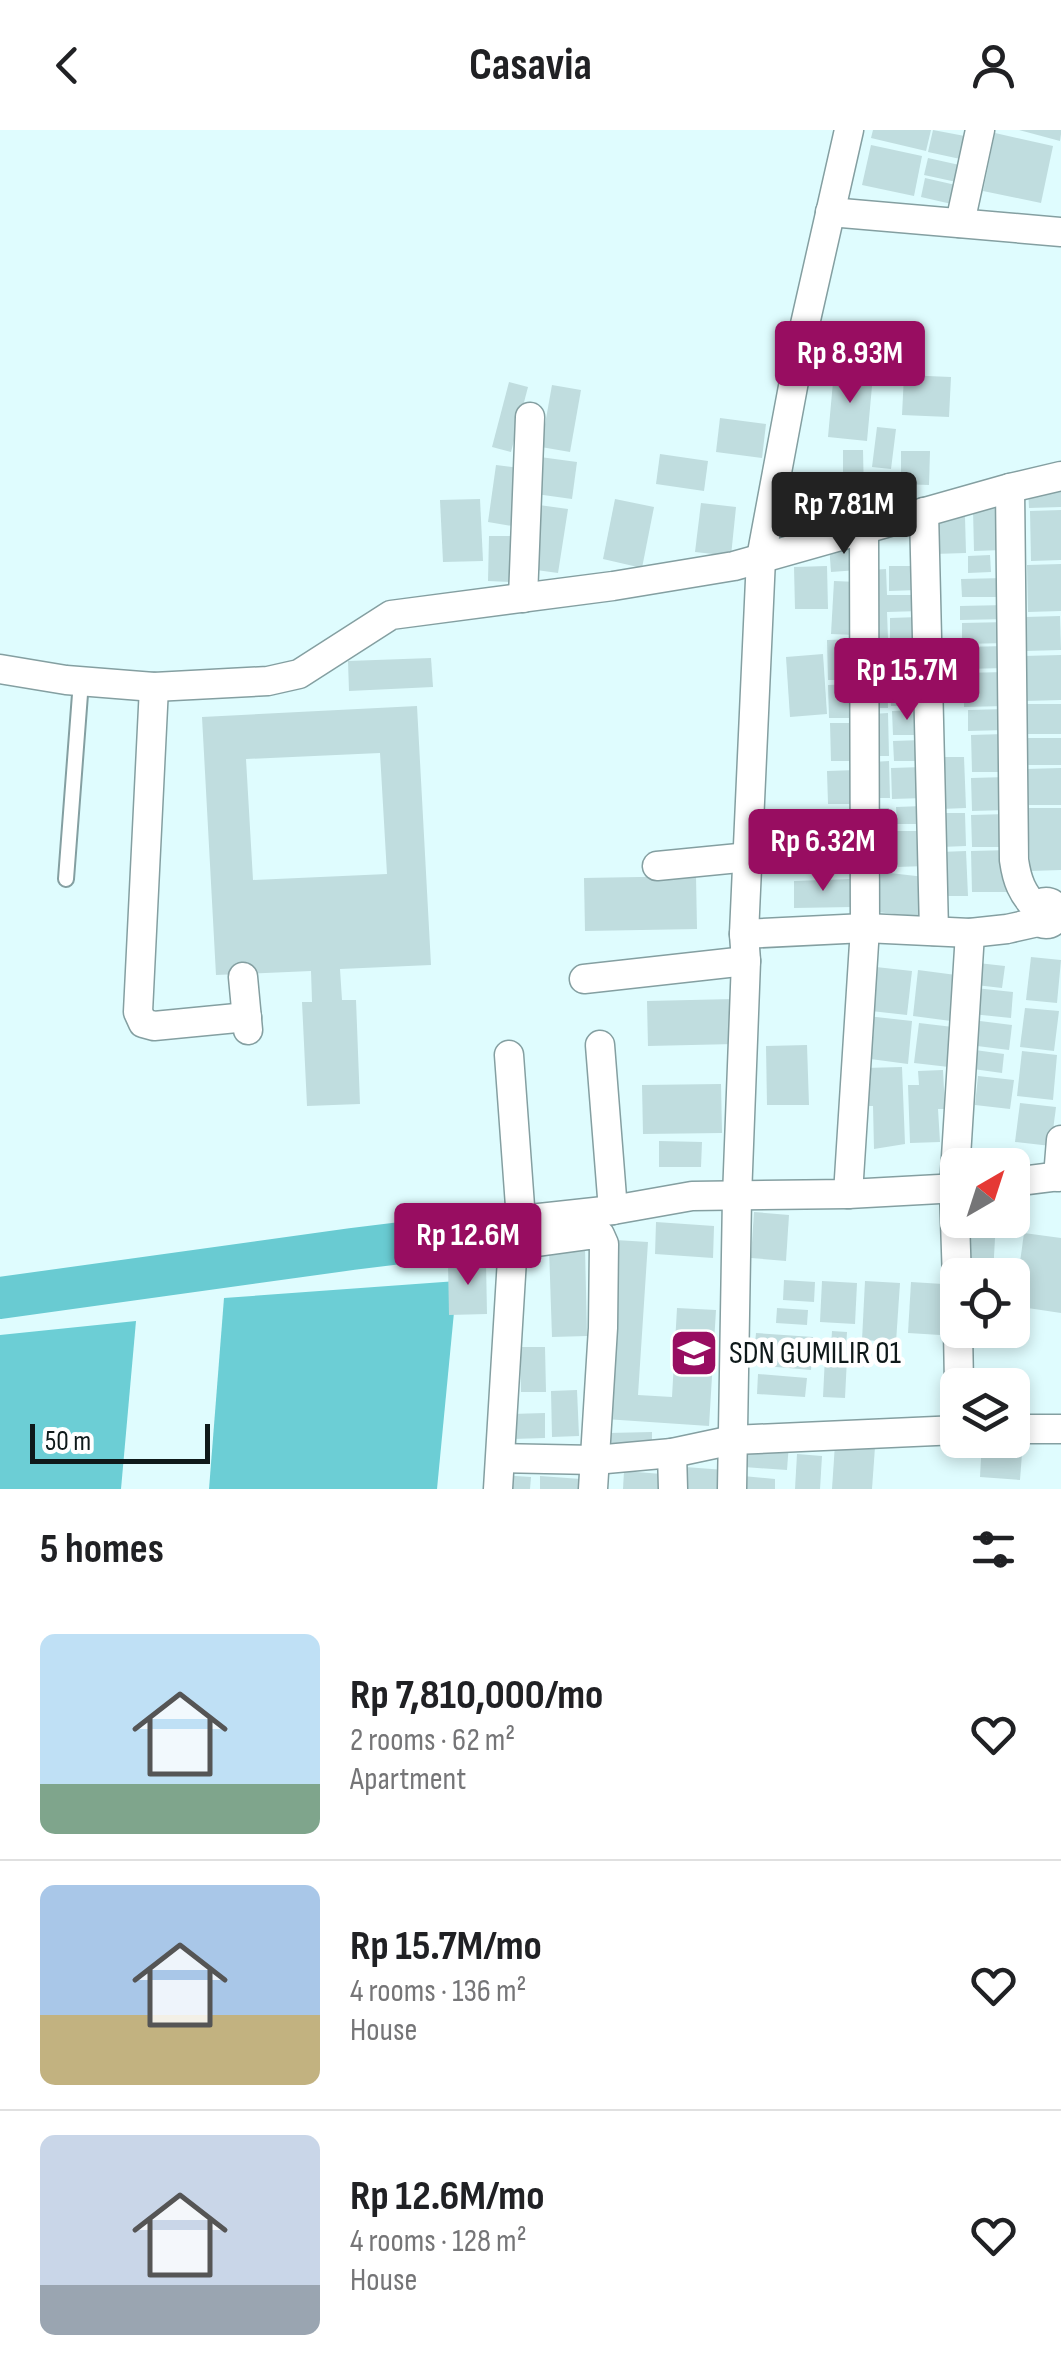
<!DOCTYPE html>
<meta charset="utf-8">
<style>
:root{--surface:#fff;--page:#f6f6f6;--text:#202124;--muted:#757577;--line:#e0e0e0;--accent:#980d61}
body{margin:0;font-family:"Sofia Sans Condensed",sans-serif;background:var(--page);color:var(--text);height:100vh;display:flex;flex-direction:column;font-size:38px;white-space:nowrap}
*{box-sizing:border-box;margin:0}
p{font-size:32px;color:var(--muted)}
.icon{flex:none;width:55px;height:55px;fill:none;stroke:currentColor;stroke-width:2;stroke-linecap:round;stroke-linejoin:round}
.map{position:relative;height:1359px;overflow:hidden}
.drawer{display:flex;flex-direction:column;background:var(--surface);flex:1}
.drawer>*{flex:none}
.needle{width:65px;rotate:39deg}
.fabs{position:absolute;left:940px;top:1018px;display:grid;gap:20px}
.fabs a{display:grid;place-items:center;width:90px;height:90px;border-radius:15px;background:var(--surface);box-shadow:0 5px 15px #0003;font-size:50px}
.scale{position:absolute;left:30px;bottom:25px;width:180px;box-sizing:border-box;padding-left:10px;border:5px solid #0e191a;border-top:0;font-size:28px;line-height:35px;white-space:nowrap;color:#0e191a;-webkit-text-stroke:8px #fff;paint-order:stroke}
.price{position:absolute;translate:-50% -85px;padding:0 22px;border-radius:10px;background:var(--accent);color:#fff;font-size:32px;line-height:65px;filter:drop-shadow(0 2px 5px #0008)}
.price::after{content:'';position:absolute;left:50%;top:60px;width:30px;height:22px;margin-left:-15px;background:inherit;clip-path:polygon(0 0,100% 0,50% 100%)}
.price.active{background:#222;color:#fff}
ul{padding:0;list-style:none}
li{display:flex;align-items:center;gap:30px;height:250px;padding:0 40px}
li+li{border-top:2px solid var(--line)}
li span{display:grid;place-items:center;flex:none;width:280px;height:200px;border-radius:15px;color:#555}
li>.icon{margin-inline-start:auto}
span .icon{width:120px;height:120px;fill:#fffc;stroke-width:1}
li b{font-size:42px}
h2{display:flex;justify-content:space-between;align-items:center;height:120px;padding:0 40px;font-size:42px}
header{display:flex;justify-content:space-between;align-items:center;height:130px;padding:0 40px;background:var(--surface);font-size:45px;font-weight:700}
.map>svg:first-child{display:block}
</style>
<header><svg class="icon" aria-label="back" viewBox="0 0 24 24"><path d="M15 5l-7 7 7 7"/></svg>Casavia<svg class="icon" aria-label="person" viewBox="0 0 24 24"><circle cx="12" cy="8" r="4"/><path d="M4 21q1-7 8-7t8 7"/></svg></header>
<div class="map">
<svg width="1061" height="1359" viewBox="0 0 1061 1359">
<rect width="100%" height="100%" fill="#dffcfe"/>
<g fill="#6cced5">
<polygon points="457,1151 437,1359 209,1359 224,1168"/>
<polygon points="136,1191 121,1359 0,1359 0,1205"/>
</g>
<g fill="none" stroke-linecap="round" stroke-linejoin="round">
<polyline stroke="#69cbd2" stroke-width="42" points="0,1168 352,1119 564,1093"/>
</g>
<g fill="#c0dddf" fill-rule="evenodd">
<polygon points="873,0 931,0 926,21 871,8"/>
<polygon points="933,0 970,7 965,30 928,22"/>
<polygon points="1019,0 1061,0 1061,4 1060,11"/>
<polygon points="995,3 1053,16 1041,73 983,61"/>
<polygon points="871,15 922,26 914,66 862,55"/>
<polygon points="928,28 964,36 961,53 924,45"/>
<polygon points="925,48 960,56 956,75 921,67"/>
<polygon points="834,241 873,245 867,311 828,307"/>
<polygon points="904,245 951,247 949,287 902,285"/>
<polygon points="509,252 528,257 511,322 492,317"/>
<polygon points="552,255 581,260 570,322 541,317"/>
<polygon points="720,288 766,294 762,328 716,322"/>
<polygon points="877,297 896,299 891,339 872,337"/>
<polygon points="843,320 863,320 864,367 843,366"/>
<polygon points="901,321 930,321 929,355 901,354"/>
<polygon points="660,324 708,331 704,361 656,354"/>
<polygon points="540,327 577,332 572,369 536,364"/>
<polygon points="496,335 520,338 512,396 488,392"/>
<polygon points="1061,356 1061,377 1029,378 1028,357"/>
<polygon points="480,369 483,431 443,432 440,370"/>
<polygon points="615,369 654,377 642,438 603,429"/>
<polygon points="701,373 736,377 731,426 695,422"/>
<polygon points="539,375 568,379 558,443 529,439"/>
<polygon points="1001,378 1003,420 974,421 973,379"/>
<polygon points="1061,380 1061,430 1031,431 1030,381"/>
<polygon points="933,387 965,387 966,423 934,424"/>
<polygon points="489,406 514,406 513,452 488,451"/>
<polygon points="856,412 858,440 831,442 829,414"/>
<polygon points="990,425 991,442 968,443 968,426"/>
<polygon points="1061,434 1061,481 1028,482 1027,435"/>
<polygon points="827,436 828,479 795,479 794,437"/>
<polygon points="889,436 917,436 918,460 889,461"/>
<polygon points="886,439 887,465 920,465 920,481 887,482 888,509 872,510 870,440"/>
<polygon points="1004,448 1004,467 962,467 961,449"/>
<polygon points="834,451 858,452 855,505 831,504"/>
<polygon points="1006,475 1007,489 960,490 960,476"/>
<polygon points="1060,486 1061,520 1025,521 1025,487"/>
<polygon points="919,487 920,517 890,518 890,488"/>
<polygon points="1008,492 1008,513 962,514 962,493"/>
<polygon points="858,509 859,550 828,550 827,510"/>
<polygon points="1007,516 1007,538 963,539 962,517"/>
<polygon points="871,520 886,520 888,578 872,578"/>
<polygon points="919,520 919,542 891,542 891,521"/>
<polygon points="823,524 827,584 790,587 786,527"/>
<polygon points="1061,525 1061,570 1024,571 1023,526"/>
<polygon points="431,528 433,557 349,561 348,531"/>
<polygon points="1005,542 1006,576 964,577 963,543"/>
<polygon points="890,549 920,549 920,576 891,576"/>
<polygon points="854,554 855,588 829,588 828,555"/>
<polygon points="1024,574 1061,574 1061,604 1025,604"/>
<path d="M417 576 431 835 340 839 342 870H356L360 974 307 976 302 872H312L311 841 216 845 202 587ZM380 623 387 744 253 750 246 629Z"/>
<polygon points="1006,579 1006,600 968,601 968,580"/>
<polygon points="921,580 922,605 893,605 892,581"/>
<polygon points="888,583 889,626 873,626 872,584"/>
<polygon points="830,593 859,593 860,631 831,631"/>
<polygon points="1004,604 1005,642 972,642 971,605"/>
<polygon points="1023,608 1061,608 1061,635 1024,635"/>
<polygon points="922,610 923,631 894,631 893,611"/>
<polygon points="940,627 964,627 966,678 941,679"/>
<polygon points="889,631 890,668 873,668 872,632"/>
<polygon points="923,637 924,668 892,669 891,638"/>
<polygon points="1061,638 1061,675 1026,675 1025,639"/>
<polygon points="857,640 858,674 828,674 827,641"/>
<polygon points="1007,647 1008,680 972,681 971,648"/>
<polygon points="923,676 924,694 897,694 896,677"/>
<polygon points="875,678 889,678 891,735 876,736"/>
<polygon points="1028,678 1061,678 1061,740 1030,741"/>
<polygon points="852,681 853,704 802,705 802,682"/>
<polygon points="940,683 965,683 966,716 941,717"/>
<polygon points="1007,684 1008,717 972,717 971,685"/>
<polygon points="896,701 925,701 926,736 897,737"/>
<rect x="835" y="711" width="19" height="18"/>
<polygon points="1011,720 1012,762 972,762 971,721"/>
<polygon points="966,721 968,766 941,766 940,722"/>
<polygon points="881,742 925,747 921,787 877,782"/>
<polygon points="696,746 697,799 585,801 584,748"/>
<polygon points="851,749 852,777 794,778 794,751"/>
<polygon points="1031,827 1061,830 1057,873 1026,870"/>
<polygon points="978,833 1005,836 1002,858 976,855"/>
<polygon points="876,837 912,841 907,885 871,881"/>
<polygon points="918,840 956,845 951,891 913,886"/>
<polygon points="975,858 1013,862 1011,888 972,884"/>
<polygon points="734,869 735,914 648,916 647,871"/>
<polygon points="1025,878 1059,881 1054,921 1020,917"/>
<polygon points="867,886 912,891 908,934 863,928"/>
<polygon points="972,890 1012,895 1009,920 969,915"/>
<polygon points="919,893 953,897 949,937 914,933"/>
<polygon points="807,915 809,975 767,975 766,916"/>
<polygon points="975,920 1004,924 1002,943 973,939"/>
<polygon points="1022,921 1057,925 1053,970 1017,966"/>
<polygon points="902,937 905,1014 874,1019 873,976 865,976 864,938"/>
<polygon points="943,940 945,979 938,979 940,1012 910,1013 908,955 919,955 918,941"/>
<polygon points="978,946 1014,950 1010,979 975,975"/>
<polygon points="721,954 722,1003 643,1004 642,955"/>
<polygon points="1020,973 1056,977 1051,1016 1015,1012"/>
<polygon points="659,1011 702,1012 701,1037 659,1037"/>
<polygon points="754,1082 789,1085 786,1131 751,1128"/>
<polygon points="656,1092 714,1096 713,1128 655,1124"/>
<polygon points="1024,1103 1061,1108 1061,1183 1014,1176"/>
<polygon points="970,1107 995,1108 993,1145 968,1145"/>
<polygon points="616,1110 648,1112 638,1265 672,1267 677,1178 716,1180 709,1296 605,1289"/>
<polygon points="585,1117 587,1206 552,1207 549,1118"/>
<polygon points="486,1132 487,1184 449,1185 448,1133"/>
<polygon points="784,1150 815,1152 814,1172 783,1170"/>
<polygon points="822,1151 857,1153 855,1194 820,1192"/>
<polygon points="865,1151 900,1153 896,1212 862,1210"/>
<polygon points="911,1152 943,1154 940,1205 908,1203"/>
<polygon points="777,1178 808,1180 807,1195 776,1193"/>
<polygon points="832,1201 847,1202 846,1217 831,1216"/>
<polygon points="756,1203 813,1207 811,1240 753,1235"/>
<polygon points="520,1217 545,1217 546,1262 521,1262"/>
<polygon points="825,1227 847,1228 845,1268 823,1267"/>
<polygon points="758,1244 807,1248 805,1267 757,1264"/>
<polygon points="577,1260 579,1306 552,1307 551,1261"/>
<polygon points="545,1283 545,1308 512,1309 511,1284"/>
<polygon points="652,1302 652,1313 609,1314 608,1303"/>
<polygon points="746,1310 789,1313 787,1340 744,1337"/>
<polygon points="982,1310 1023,1310 1020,1350 980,1347"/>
<polygon points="835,1314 875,1317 872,1359 832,1359"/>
<polygon points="797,1324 822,1326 820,1359 795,1359"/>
<polygon points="685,1337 725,1340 723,1359 683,1359"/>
<polygon points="624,1341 662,1344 661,1359 623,1359"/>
<polygon points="501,1345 531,1347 530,1359 501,1359"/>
<polygon points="540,1346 581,1349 581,1359 540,1359"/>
<polygon points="743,1346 775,1349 775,1359 742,1359"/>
</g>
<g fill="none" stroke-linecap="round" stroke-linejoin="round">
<g stroke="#849fa1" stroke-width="18">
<polyline id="lane" points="66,749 81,551"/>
</g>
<g stroke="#849fa1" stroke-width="31">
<g id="street">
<polyline points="830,82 1061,102"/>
<polyline points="960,93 980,0"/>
<path d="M1010 358 1014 730C1017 751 1022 763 1036 778"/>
<polyline points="924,382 934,801"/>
<polyline points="523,468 530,287"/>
<polyline points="0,539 66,550 154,557 268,551 299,544 391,485 613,456 734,436 1010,358 1061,346"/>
<polyline points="154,557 138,882 143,893 154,896 247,887"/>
<polyline points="657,736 749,727"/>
<circle cx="1046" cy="783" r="11"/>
<polyline points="744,804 865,798 970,803 1007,799 1038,792"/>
<polyline points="243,847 248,900"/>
<polyline points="584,849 746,831"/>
<polyline points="600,915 613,1080"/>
<polyline points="509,925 521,1090 613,1080 692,1066 848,1064 958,1058"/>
<polyline points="1058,1047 1061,1010"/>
<polyline points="1012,1052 1061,1046"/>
<polyline points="848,1064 865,798 864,399"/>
<polyline points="523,1114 596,1104 600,1105 604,1114 603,1198 593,1359"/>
<polyline points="958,1182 954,1059 970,803"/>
<polyline points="958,1200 959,1255"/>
<polyline points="1012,1299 1061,1299"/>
<polyline points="672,1323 673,1359"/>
<polyline points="501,1328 595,1330 672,1323 733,1310 958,1300"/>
<polyline points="498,1359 512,1129 516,1119 523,1114 522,1101"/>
<polyline points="732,1359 737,1067 746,831 744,804 761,428 803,203 849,0"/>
</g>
</g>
<use href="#lane" stroke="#fff" stroke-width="14"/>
<use href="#street" stroke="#fff" stroke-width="28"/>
</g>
<defs>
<g id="school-square" transform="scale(2.5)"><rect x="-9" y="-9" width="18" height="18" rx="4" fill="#980d61" stroke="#fff"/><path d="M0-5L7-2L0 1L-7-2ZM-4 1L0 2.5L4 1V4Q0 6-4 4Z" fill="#fff"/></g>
</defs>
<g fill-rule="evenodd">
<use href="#school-square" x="694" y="1223"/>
</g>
<g text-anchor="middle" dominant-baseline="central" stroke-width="9" stroke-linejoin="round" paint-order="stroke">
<g font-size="32" fill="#0e191a" stroke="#fff" text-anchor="start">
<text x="729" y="1223">SDN GUMILIR 01</text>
</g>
</g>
</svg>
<div class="fabs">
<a><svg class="needle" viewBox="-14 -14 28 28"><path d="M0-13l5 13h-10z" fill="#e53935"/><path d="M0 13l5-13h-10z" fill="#757577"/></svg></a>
<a><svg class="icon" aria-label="locate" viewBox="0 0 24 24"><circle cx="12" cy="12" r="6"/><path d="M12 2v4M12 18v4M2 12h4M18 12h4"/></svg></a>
<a><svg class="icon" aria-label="layers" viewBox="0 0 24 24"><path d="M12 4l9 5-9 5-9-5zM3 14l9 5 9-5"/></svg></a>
</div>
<div class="scale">50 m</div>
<b class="price" style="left:850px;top:276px">Rp 8.93M</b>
<b class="price active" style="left:844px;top:427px">Rp 7.81M</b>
<b class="price" style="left:907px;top:593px">Rp 15.7M</b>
<b class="price" style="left:823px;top:764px">Rp 6.32M</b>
<b class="price" style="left:468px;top:1158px">Rp 12.6M</b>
</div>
<section class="drawer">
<h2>5 homes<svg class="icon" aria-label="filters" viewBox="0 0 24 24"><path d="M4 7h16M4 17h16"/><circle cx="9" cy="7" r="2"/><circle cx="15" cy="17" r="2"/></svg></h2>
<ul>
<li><span style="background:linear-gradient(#bfe0f5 75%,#7fa58c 0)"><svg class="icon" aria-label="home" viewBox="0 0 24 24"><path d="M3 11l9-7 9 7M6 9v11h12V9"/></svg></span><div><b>Rp 7,810,000/mo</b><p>2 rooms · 62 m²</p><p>Apartment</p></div><svg class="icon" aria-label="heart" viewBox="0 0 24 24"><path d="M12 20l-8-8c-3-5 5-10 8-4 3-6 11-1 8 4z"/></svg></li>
<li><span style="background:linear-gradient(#a9c7e8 65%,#c2b280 0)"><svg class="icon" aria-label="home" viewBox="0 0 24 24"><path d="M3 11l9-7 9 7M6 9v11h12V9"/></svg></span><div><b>Rp 15.7M/mo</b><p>4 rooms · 136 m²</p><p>House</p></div><svg class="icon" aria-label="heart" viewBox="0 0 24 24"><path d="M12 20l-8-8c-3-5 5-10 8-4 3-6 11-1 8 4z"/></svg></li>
<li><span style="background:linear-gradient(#c9d6e8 75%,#9aa5b1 0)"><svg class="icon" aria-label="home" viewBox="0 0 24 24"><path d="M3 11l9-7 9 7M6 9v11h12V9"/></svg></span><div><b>Rp 12.6M/mo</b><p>4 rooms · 128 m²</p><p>House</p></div><svg class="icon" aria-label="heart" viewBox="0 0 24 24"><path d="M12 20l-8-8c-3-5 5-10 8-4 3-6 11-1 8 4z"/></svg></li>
</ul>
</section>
